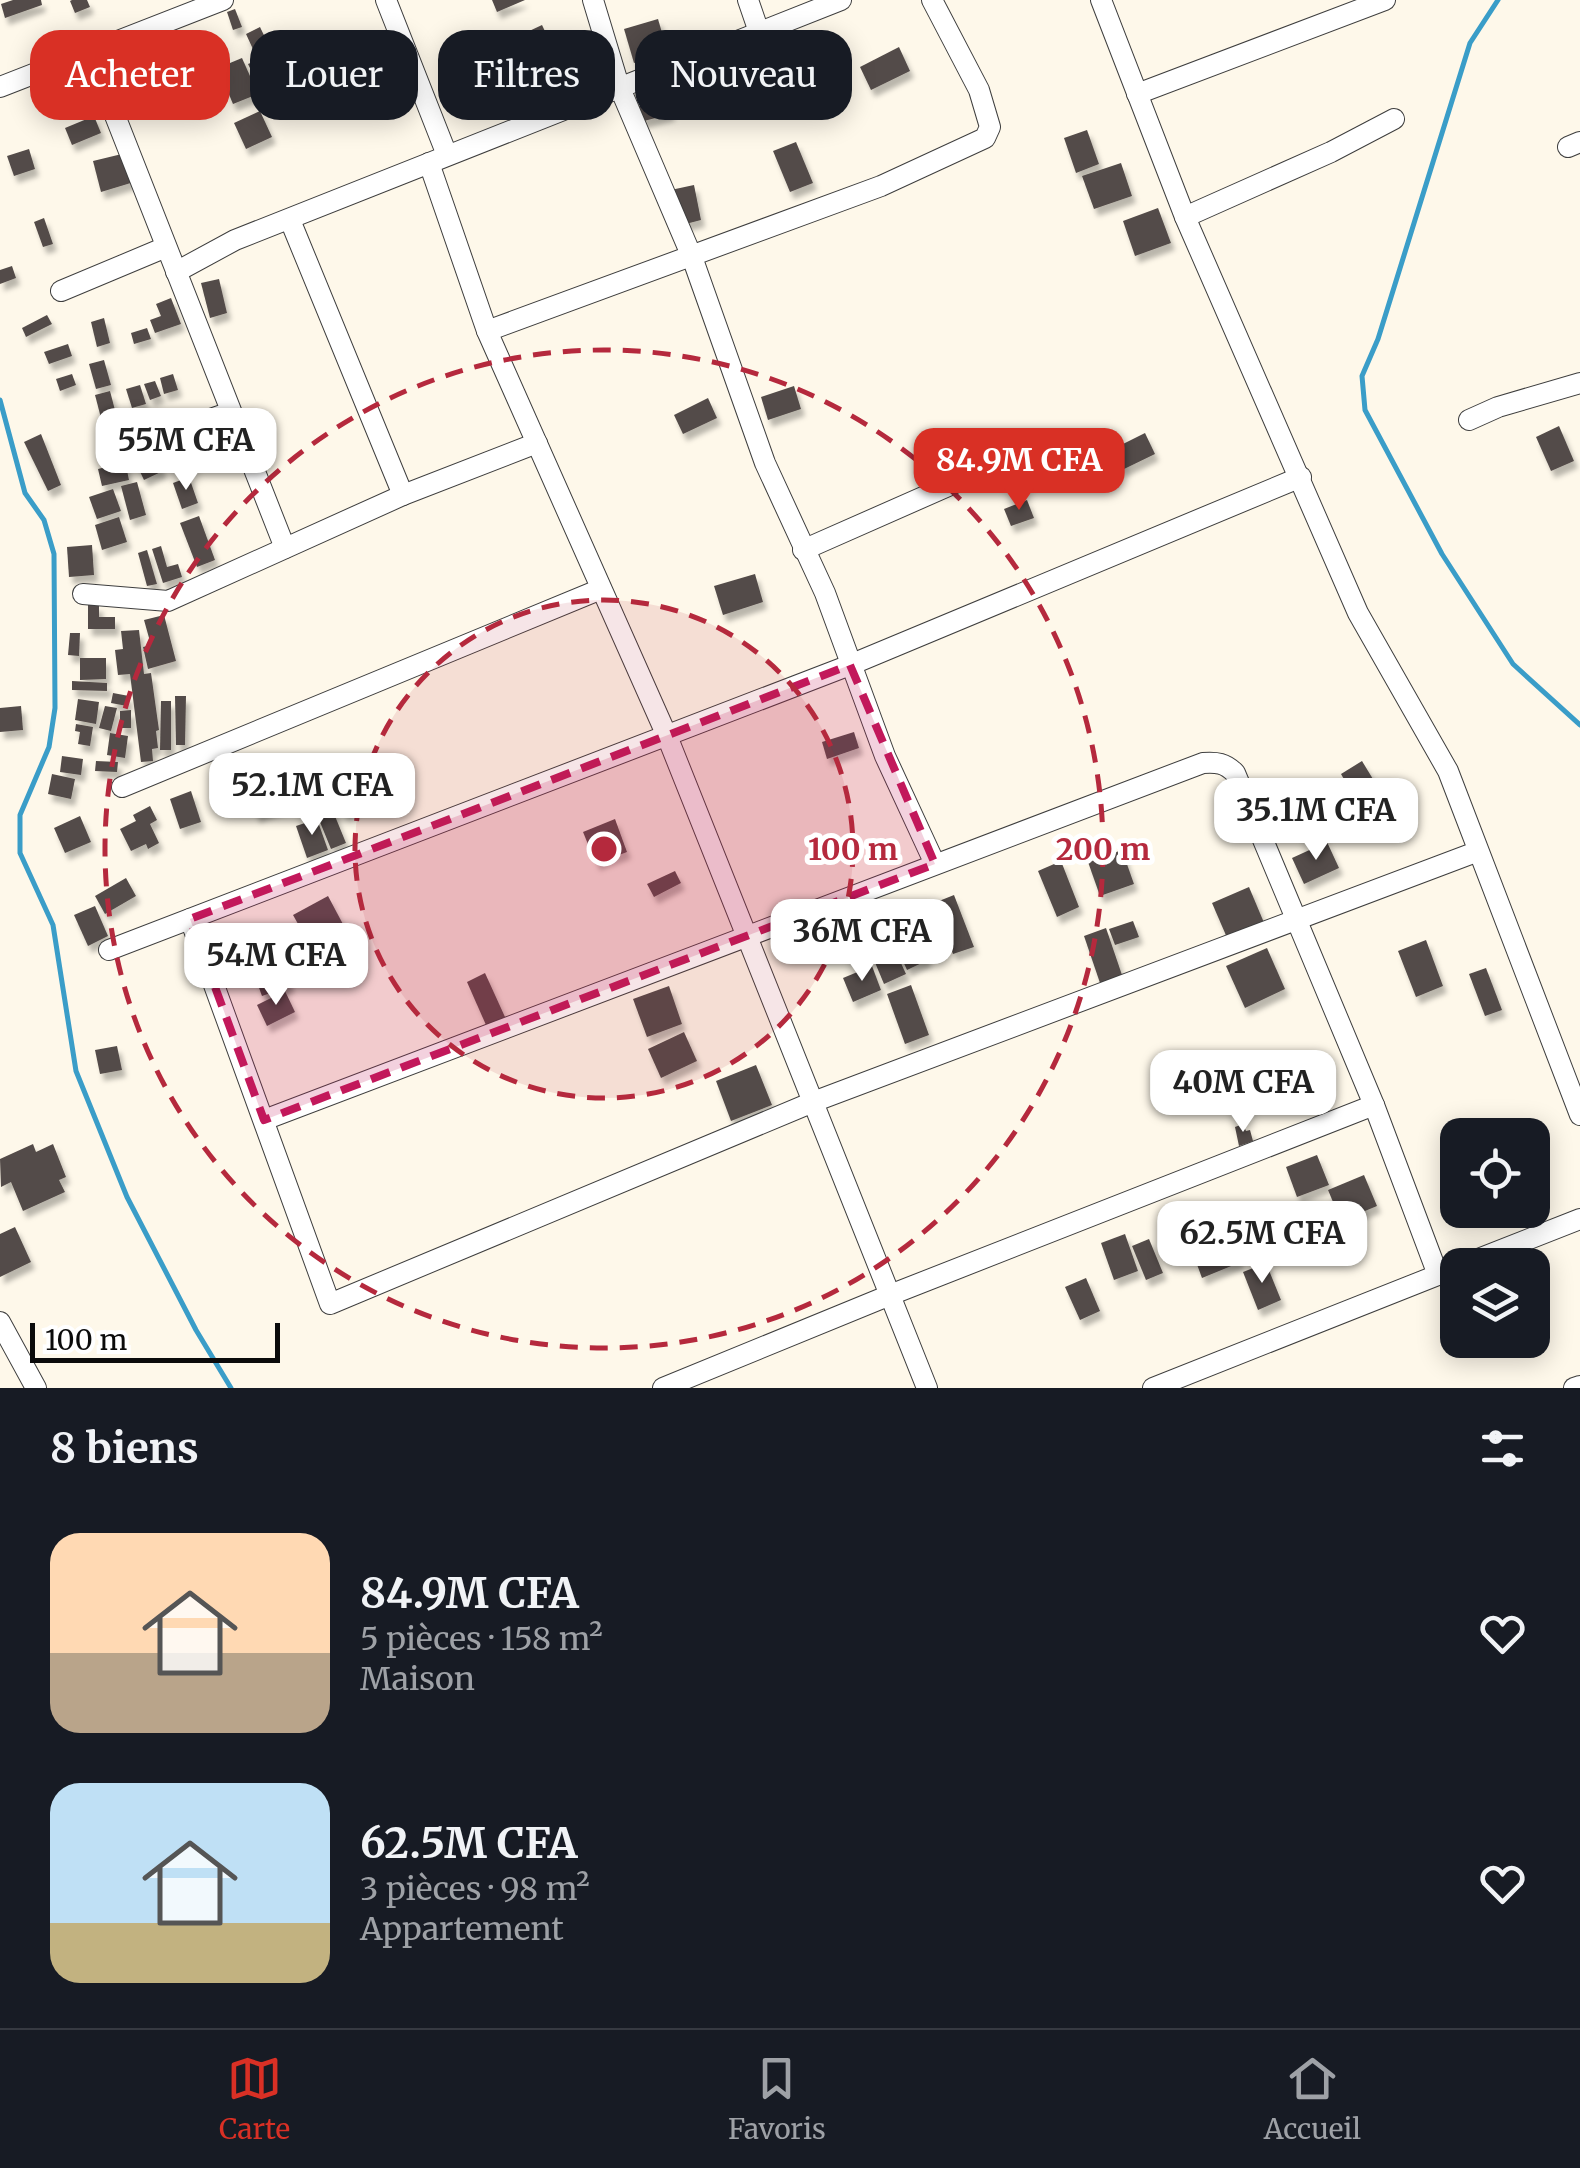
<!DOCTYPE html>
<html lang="fr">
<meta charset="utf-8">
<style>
:root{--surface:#171b24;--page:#20242c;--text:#f1f3f6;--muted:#9ea1a6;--line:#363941;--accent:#d93025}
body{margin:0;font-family:Merriweather,serif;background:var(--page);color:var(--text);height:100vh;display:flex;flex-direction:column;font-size:38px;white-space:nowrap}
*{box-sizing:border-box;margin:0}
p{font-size:32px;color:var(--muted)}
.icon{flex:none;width:55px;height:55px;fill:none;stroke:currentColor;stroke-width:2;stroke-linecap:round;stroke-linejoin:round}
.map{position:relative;height:1388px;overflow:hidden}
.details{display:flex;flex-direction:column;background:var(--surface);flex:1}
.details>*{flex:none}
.banner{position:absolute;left:30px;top:30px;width:1000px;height:90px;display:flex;gap:20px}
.tools{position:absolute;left:1440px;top:1118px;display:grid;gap:20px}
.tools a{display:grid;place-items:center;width:110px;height:110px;border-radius:20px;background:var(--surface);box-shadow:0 5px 25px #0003;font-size:50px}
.scale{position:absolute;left:30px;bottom:25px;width:250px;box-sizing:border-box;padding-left:10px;border:5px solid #0b0b0b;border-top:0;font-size:28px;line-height:35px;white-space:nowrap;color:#0b0b0b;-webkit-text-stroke:8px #fff;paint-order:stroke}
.price{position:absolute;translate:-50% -85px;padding:0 22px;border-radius:20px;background:#fff;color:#222;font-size:32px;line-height:65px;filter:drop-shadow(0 2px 5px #0008)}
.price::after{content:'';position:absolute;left:50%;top:60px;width:30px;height:22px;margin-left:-15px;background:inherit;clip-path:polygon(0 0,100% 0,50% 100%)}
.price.on{background:var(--accent);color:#fff}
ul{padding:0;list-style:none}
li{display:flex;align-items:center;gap:30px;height:250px;padding:0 50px}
li span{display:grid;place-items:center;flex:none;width:280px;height:200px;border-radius:30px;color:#555}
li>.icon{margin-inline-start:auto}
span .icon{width:120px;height:120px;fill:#fffc;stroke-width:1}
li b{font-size:42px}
h2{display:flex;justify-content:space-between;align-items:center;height:120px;padding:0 50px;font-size:42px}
.chip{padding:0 35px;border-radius:30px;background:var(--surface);box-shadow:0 5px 25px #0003;font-size:35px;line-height:90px}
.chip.on{background:var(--accent);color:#fff}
.dock{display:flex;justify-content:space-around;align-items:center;height:140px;border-top:2px solid var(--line);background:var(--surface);font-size:28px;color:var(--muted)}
.dock a{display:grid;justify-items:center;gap:5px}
.dock .on{color:var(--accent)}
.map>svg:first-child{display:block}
</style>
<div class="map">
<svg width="1580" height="1388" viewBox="0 0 1580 1388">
<defs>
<filter id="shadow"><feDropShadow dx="4" dy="7" stdDeviation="2.5" flood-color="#0004"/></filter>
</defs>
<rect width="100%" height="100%" fill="#fef8ea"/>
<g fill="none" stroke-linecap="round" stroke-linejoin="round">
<g stroke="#3a9dc8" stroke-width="5">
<polyline points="1498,0 1470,43 1378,339 1362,376 1365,410 1442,554 1513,664 1580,725"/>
<polyline points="0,400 25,493 44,520 54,554 55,708 49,747 20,815 20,853 53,925 76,1071 127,1197 196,1330 231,1388"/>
</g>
</g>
<g fill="#534b48" filter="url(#shadow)">
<polygon points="13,0 41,0 42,5 5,18 1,4"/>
<polygon points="72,0 87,0 90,7 75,13 70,1"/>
<polygon points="492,0 525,0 497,12"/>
<polygon points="235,9 242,27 233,30 227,12"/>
<polygon points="658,19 668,53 634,63 624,29"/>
<polygon points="542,25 550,42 533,50 525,33"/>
<polygon points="260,27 283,75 259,87 248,64 258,60 246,34"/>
<polygon points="899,47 910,71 871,90 860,67"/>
<polygon points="242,58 258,94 233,104 218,68"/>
<polygon points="90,63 98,89 81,95 80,90 43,102 37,85 77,72 76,67"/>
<polygon points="577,67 581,79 562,84 558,72"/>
<polygon points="667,98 671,114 640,122 636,107"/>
<polygon points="260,111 272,137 246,149 234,123"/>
<polygon points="94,116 101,133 72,145 65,128"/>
<polygon points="1087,130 1099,164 1076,173 1064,138"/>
<polygon points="796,142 813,183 790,192 773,151"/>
<polygon points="29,149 35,169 14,176 7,156"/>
<polygon points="126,153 134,182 101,192 93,161"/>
<polygon points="1121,163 1132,196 1094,209 1082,176"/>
<polygon points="694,185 701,220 674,227 666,191"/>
<polygon points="1158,208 1171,243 1135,256 1123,221"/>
<polygon points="44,218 53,244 43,247 34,222"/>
<polygon points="12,266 16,278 0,284 0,270"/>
<polygon points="219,279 227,313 210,318 201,283"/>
<polygon points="171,298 181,324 155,333 150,320 161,316 156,304"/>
<polygon points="47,315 52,324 26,337 22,328"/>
<polygon points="104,318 110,343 97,347 91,322"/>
<polygon points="147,328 151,339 134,344 131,333"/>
<polygon points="68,344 72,356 49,364 44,352"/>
<polygon points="104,360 111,385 96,389 89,364"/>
<polygon points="72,374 76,385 60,391 56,379"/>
<polygon points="173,374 178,390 164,394 160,378"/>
<polygon points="155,381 161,396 150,400 144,384"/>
<polygon points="140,385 146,404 132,408 126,389"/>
<polygon points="794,386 801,409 768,420 761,397"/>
<polygon points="110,391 116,414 101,418 95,395"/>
<polygon points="708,398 717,418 683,434 674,415"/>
<polygon points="153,408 160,430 140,437 133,414"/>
<polygon points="126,414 132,432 114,438 108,419"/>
<polygon points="1559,426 1574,461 1551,471 1536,437"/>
<polygon points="201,430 206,444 184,453 179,439"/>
<polygon points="1145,433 1155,454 1122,470 1113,449"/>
<polygon points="41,434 61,485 48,491 24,442"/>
<polygon points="151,446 163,471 144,480 132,455"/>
<polygon points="124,456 129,480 102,486 98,469 110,466 108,460"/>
<polygon points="189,477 198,503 182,509 173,483"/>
<polygon points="137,482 146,515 130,520 121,486"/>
<polygon points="113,489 121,511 97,519 89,497"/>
<polygon points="1027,500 1034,518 1011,526 1004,509"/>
<polygon points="199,516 215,560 197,567 180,523"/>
<polygon points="119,517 127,542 102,550 95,525"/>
<polygon points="92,545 94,575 69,577 67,547"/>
<polygon points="161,546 167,567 178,564 182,577 163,583 152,549"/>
<polygon points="147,550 157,584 147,586 138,553"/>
<polygon points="755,574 763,602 723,615 714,586"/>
<polygon points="88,605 99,605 99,617 115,617 115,629 88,629"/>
<polygon points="164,615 176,661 148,669 143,647 151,645 144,620"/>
<polygon points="139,630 144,674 151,673 159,730 156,731 158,748 152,749 153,761 141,762 130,674 118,675 115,650 123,649 121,631"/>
<polygon points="70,633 80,633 79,656 68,655"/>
<polygon points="80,658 106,658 106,679 80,680"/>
<polygon points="72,681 107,683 107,691 72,690"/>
<polygon points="113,693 129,696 127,706 111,703"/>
<polygon points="175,696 186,696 185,745 176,745"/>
<polygon points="78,699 99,702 96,724 75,720"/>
<polygon points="161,701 171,701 171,750 160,750"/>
<polygon points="21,706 23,730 0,732 0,708"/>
<polygon points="105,706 117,708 111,731 99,728"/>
<polygon points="131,710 131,728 120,728 120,711"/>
<polygon points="76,724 93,727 90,746 78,744 80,732 75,731"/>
<polygon points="854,732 859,748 827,759 822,742"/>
<polygon points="110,733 128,736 125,758 107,755"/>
<polygon points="62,756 83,759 81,775 60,772"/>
<polygon points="96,761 118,762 117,772 95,771"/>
<polygon points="1362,761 1379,789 1357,802 1341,774"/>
<polygon points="52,774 75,779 71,799 48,794"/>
<polygon points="270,776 281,807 256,816 245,785"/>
<polygon points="358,782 368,802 345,814 334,795"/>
<polygon points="191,791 201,822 180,829 170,799"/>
<polygon points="328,799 346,843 331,849 313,805"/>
<polygon points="150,806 157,820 150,824 159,843 148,849 146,844 131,851 120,829 136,821 133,815"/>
<polygon points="80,816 91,842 65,853 54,828"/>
<polygon points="317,819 328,850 307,858 296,826"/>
<polygon points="615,819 627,852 596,864 583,832"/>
<polygon points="1327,842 1339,868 1304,884 1292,858"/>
<polygon points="1122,850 1134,884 1100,896 1088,862"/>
<polygon points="1061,861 1079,907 1057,917 1038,871"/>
<polygon points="675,871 681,883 654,897 647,884"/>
<polygon points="126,878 136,896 105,914 95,896"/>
<polygon points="1249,887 1265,925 1228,940 1212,903"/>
<polygon points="954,895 974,947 953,954 934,903"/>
<polygon points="328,896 345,928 311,947 293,915"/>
<polygon points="95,906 108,936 88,946 74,915"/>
<polygon points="909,918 928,960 907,970 888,929"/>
<polygon points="1133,921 1139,937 1115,945 1109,929"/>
<polygon points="286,923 300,950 264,968 251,942"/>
<polygon points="1106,928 1122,975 1100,983 1084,936"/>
<polygon points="890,939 906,974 884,984 869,948"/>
<polygon points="1426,940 1443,986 1416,997 1398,951"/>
<polygon points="1267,948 1285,989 1245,1008 1226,966"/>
<polygon points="283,966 291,986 262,996 255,977"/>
<polygon points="872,966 881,990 853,1002 843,978"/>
<polygon points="1486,968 1502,1010 1485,1016 1469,974"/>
<polygon points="485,973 505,1017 486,1025 467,982"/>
<polygon points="911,985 929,1035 905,1044 887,994"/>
<polygon points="669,986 682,1024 647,1037 633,999"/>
<polygon points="285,991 295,1012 267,1026 257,1005"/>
<polygon points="684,1032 697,1061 661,1078 648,1049"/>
<polygon points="117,1046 122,1070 100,1074 95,1050"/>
<polygon points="756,1065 772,1105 731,1121 716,1081"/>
<polygon points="1243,1124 1246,1131 1250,1130 1253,1141 1239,1146 1235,1127"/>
<polygon points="33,1144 36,1152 53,1144 66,1177 59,1180 65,1192 23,1211 11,1182 1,1187 0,1159"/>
<polygon points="1317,1155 1329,1185 1297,1197 1286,1167"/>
<polygon points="1364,1175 1377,1206 1341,1221 1328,1190"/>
<polygon points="15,1227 31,1262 0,1277 0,1234"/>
<polygon points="1125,1234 1138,1271 1114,1280 1101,1243"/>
<polygon points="1149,1239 1163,1273 1146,1280 1132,1246"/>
<polygon points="1233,1243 1241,1262 1202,1278 1195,1259"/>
<polygon points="1266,1263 1281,1300 1258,1310 1243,1272"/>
<polygon points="1086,1278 1100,1311 1080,1320 1065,1287"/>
</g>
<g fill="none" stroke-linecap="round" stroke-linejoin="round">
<g stroke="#3e3e3e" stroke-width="22">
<g id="minor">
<polyline points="386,0 447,155"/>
<polyline points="593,0 619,86 692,257 765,463 825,593 885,756 935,864"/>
<polyline points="748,0 759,32"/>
<polyline points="1101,0 1185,217 1358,613 1448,771 1580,1115"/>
<polyline points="90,52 285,548"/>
<polyline points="0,87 223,0"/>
<polyline points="1137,94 1385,0"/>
<polyline points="1568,147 1580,142"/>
<polyline points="429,163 487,331 667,736 927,1388"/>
<polyline points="1185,217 1331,152 1394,119"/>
<polyline points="290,220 403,495"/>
<polyline points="176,272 235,240 841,0"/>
<polyline points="61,291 166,247"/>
<polyline points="487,331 881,186 985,138 990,127 979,90 932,0"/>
<polyline points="1469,420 1498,407 1580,383"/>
<polyline points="130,447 231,412"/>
<polyline points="803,550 998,464 1053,450"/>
<polyline points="83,594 168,601 403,495 537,443"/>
<polyline points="122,787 601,589"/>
<polyline points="190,919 330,1304 813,1102 1476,852"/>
<polyline points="109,950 850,665 1301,477"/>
<path d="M264 1120 1203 763C1217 762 1225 763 1235 773L1374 1105 1438 1275"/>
<polyline points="1463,1265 1580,1219"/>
<polyline points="0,1322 36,1388"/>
<polyline points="663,1388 890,1295 1374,1105"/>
<polyline points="1153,1388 1458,1267"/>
<polyline points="1574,1388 1580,1386"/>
</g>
</g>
<use href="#minor" stroke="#fff" stroke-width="20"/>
</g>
<path fill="#c2185b" fill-opacity="0.2" stroke="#c2185b" stroke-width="8" stroke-dasharray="20 12" stroke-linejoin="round" d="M850 665 935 864 264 1120 190 919Z"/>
<circle cx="604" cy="849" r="249" fill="#b5293d" fill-opacity=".12"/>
<g fill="none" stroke="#b5293d" stroke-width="5" stroke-dasharray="18 12">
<circle cx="604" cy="849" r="249"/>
<circle cx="604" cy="849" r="499"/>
</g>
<circle cx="604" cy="849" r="15" fill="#b5293d" stroke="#fff" stroke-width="5"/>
<g font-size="30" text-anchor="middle" font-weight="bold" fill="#b5293d" stroke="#fff" stroke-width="10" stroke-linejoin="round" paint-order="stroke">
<text x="853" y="860">100 m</text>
<text x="1103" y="860">200 m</text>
</g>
</svg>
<div class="tools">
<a><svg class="icon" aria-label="locate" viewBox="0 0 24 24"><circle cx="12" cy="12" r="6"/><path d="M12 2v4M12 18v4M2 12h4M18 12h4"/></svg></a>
<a><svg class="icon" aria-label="layers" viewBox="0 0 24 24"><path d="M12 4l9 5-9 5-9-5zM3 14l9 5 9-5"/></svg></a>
</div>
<div class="scale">100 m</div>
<b class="price" style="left:186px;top:493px">55M CFA</b>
<b class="price on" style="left:1019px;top:513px">84.9M CFA</b>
<b class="price" style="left:312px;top:838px">52.1M CFA</b>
<b class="price" style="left:1316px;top:863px">35.1M CFA</b>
<b class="price" style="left:862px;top:984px">36M CFA</b>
<b class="price" style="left:276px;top:1008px">54M CFA</b>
<b class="price" style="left:1243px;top:1135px">40M CFA</b>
<b class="price" style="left:1262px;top:1286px">62.5M CFA</b>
<div class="banner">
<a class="chip on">Acheter</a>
<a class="chip">Louer</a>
<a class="chip">Filtres</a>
<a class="chip">Nouveau</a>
</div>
</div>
<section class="details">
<h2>8 biens<svg class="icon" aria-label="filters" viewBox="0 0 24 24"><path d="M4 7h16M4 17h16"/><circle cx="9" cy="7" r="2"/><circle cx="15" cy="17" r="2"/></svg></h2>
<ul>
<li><span style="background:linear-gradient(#ffd9b3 60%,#b9a48a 0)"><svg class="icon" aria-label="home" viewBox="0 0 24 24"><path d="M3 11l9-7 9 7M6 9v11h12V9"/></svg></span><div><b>84.9M CFA</b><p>5 pièces · 158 m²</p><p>Maison</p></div><svg class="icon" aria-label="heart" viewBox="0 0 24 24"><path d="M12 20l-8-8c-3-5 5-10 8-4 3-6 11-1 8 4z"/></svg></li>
<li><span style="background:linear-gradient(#bfe0f5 70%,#c2b280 0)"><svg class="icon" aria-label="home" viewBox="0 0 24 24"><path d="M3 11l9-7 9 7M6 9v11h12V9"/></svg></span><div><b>62.5M CFA</b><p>3 pièces · 98 m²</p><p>Appartement</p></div><svg class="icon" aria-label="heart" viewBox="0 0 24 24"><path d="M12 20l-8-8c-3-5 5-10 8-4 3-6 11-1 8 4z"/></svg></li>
</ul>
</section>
<nav class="dock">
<a class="on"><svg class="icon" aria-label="map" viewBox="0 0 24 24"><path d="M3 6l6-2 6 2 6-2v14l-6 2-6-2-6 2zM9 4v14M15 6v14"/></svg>Carte</a>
<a><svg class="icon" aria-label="saved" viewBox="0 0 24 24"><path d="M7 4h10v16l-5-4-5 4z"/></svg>Favoris</a>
<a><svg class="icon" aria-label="home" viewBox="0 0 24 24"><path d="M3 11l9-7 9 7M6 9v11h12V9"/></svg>Accueil</a>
</nav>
